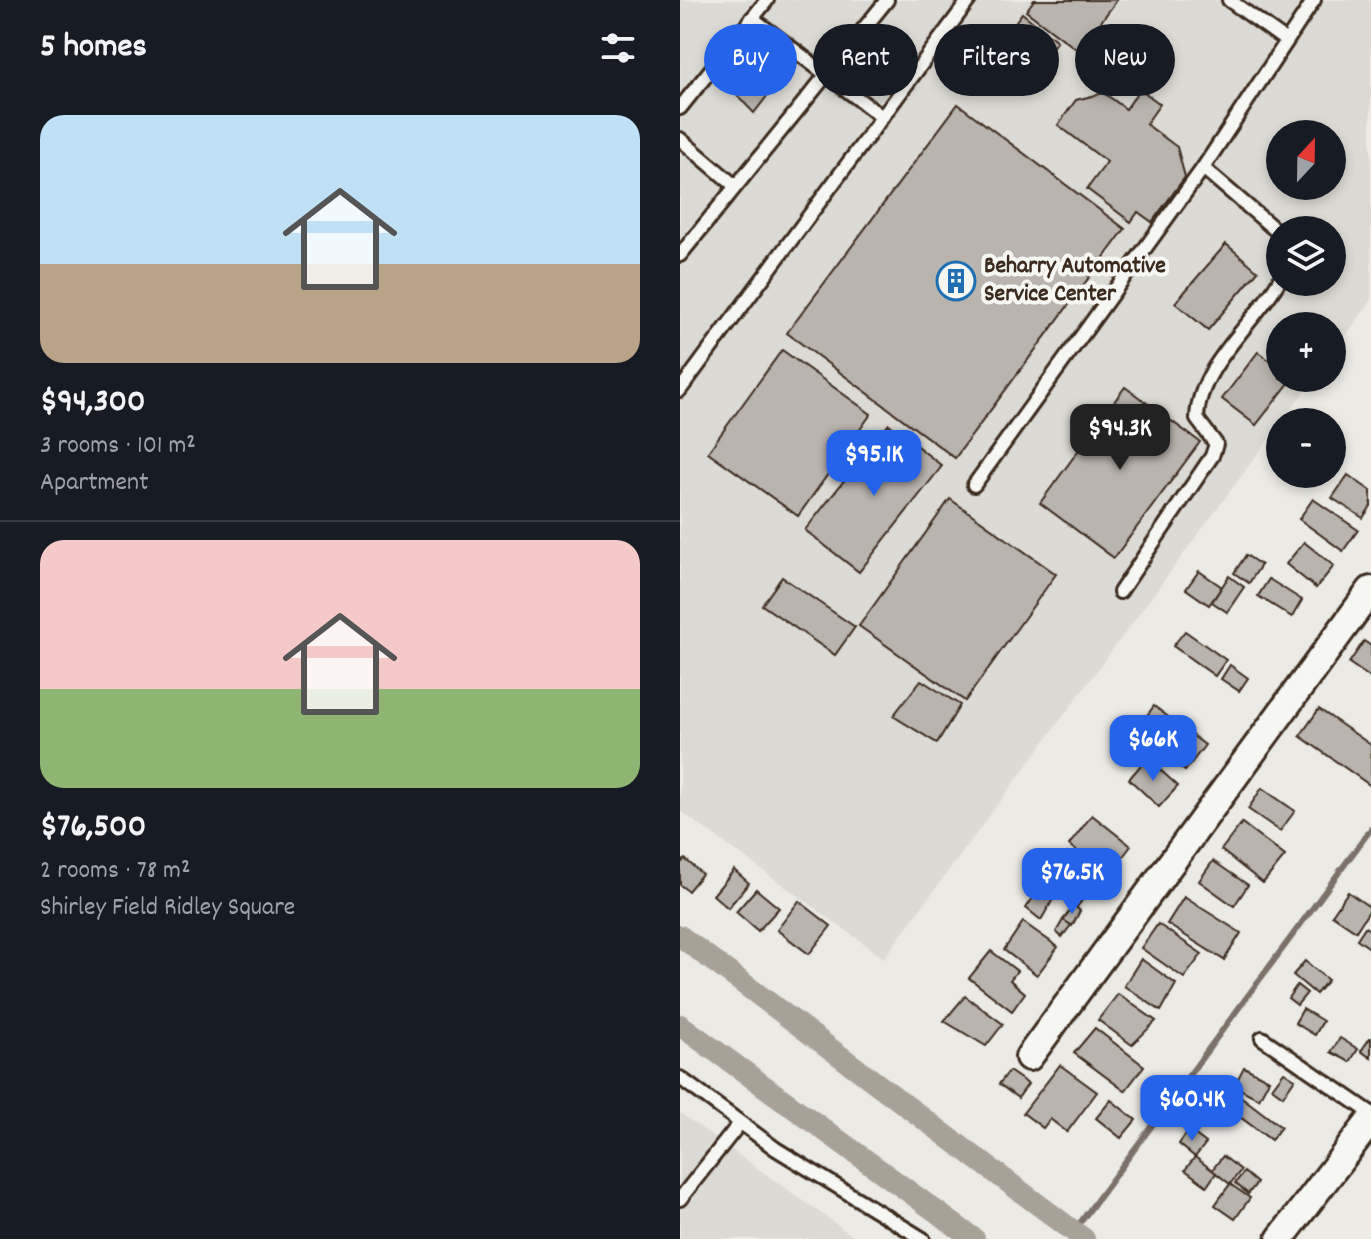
<!DOCTYPE html>
<meta charset="utf-8">
<style>
:root{--surface:#171b24;--page:#242831;--text:#f1f3f6;--muted:#9ea1a6;--line:#363941;--accent:#2563eb}
body{margin:0;font-family:Dekko,sans-serif;background:var(--page);color:var(--text);height:100vh;display:flex;flex-direction:column;font-size:30px;white-space:nowrap}
*{box-sizing:border-box;margin:0}
p{font-size:26px;color:var(--muted)}
.icon{flex:none;width:44px;height:44px;fill:none;stroke:currentColor;stroke-width:2;stroke-linecap:round;stroke-linejoin:round}
.map{position:relative;flex:1;overflow:hidden}
.side{display:flex;flex-direction:column;background:var(--surface);width:680px}
.side>*{flex:none}
.top-card{position:absolute;left:24px;top:24px;width:546px;height:72px;display:flex;gap:16px}
.needle{width:52px;rotate:22deg}
.fabs{position:absolute;left:586px;top:120px;display:grid;gap:16px}
.fabs a{display:grid;place-items:center;width:80px;height:80px;border-radius:50%;background:var(--surface);box-shadow:0 4px 12px #0003;font-size:40px}
.price{position:absolute;translate:-50% -68px;padding:0 18px;border-radius:16px;background:var(--accent);color:#fff;font-size:26px;line-height:52px;filter:drop-shadow(0 2px 4px #0008)}
.price::after{content:'';position:absolute;left:50%;top:48px;width:24px;height:18px;margin-left:-12px;background:inherit;clip-path:polygon(0 0,100% 0,50% 100%)}
.price.on{background:#222;color:#fff}
ul{padding:0;list-style:none}
li{display:grid;align-content:center;gap:16px;height:424px;padding:0 40px}
li+li{border-top:2px solid var(--line)}
li span{display:grid;place-items:center;height:248px;border-radius:24px;color:#555}
li>.icon{margin-inline-start:auto}
span .icon{width:144px;height:144px;fill:#fffc;stroke-width:1}
li b{font-size:34px}
h2{display:flex;justify-content:space-between;align-items:center;height:96px;padding:0 40px;font-size:34px}
.tag{padding:0 28px;border-radius:36px;background:var(--surface);box-shadow:0 4px 12px #0003;font-size:28px;line-height:72px}
.tag.on{background:var(--accent);color:#fff}
main{display:flex;flex:1;min-height:0}
.map>svg:first-child{display:block}
</style>
<main>
<section class="side">
<h2>5 homes<svg class="icon" aria-label="filters" viewBox="0 0 24 24"><path d="M4 7h16M4 17h16"/><circle cx="9" cy="7" r="2"/><circle cx="15" cy="17" r="2"/></svg></h2>
<ul>
<li><span style="background:linear-gradient(#bfe0f5 60%,#b9a48a 0)"><svg class="icon" aria-label="home" viewBox="0 0 24 24"><path d="M3 11l9-7 9 7M6 9v11h12V9"/></svg></span><div><b>$94,300</b><p>3 rooms · 101 m²</p><p>Apartment</p></div></li>
<li><span style="background:linear-gradient(#f6c9c9 60%,#8fb573 0)"><svg class="icon" aria-label="home" viewBox="0 0 24 24"><path d="M3 11l9-7 9 7M6 9v11h12V9"/></svg></span><div><b>$76,500</b><p>2 rooms · 78 m²</p><p>Shirley Field Ridley Square</p></div></li>
</ul>
</section>
<div class="map">
<svg width="691" height="1239" viewBox="0 0 691 1239">
<rect width="100%" height="100%" fill="#ebeae5"/>
<filter id="ink" filterUnits="userSpaceOnUse"><feTurbulence type="fractalNoise" baseFrequency=".0125" numOctaves="2"/><feDisplacementMap in="SourceGraphic" scale="16" xChannelSelector="R" yChannelSelector="G"/><feConvolveMatrix kernelMatrix="1 2 1 2 8 2 1 2 1" color-interpolation-filters="sRGB"/></filter>
<g filter="url(#ink)">
<g fill="#dcdad4" fill-rule="evenodd">
<path d="M0 0H691V301L652 354V326H600V378H634L204 958 0 811ZM600 134H652V186H600ZM600 230H652V282H600Z"/>
<polygon points="0,1113 45,1145 177,1239 0,1239"/>
</g>
<g fill="none" stroke-linecap="round" stroke-linejoin="round">
<polyline stroke="#7c7167" stroke-width="6" points="394,1231 691,829"/>
<g stroke="#a8a198" stroke-width="22">
<polyline points="0,936 404,1239"/>
<polyline points="0,1025 294,1239"/>
</g>
</g>
<g fill="#bab4ae" stroke="#3b2a1e" stroke-width="2">
<polygon points="354,0 437,0 399,51 346,11"/>
<polygon points="342,13 377,41 357,67 334,48 343,37 331,28"/>
<polygon points="78,61 98,82 74,113 51,89"/>
<polygon points="460,89 480,104 466,124 497,147 505,177 472,222 458,212 451,222 407,189 427,162 378,125 396,100 424,93 446,109"/>
<polygon points="278,104 445,229 275,458 107,333"/>
<polygon points="546,244 578,271 528,330 495,303"/>
<polygon points="102,350 191,414 118,516 28,452"/>
<polygon points="578,352 600,368 600,378 613,378 576,425 542,399"/>
<polygon points="445,387 520,442 434,558 360,503"/>
<polygon points="209,424 262,466 179,572 125,530"/>
<polygon points="668,475 691,491 691,506 683,518 652,498"/>
<polygon points="270,499 376,574 285,701 179,626"/>
<polygon points="633,499 678,530 663,551 619,519"/>
<polygon points="624,542 654,566 636,588 606,564"/>
<polygon points="566,555 581,565 569,583 554,573"/>
<polygon points="519,571 542,587 529,605 506,589"/>
<polygon points="549,576 564,587 547,612 532,602"/>
<polygon points="102,577 175,627 155,655 82,605"/>
<polygon points="589,579 622,600 612,617 578,596"/>
<polygon points="505,631 546,660 535,676 493,646"/>
<polygon points="684,641 691,646 691,678 669,663"/>
<polygon points="550,665 568,678 559,691 541,679"/>
<polygon points="241,680 280,705 257,743 213,716"/>
<polygon points="474,706 525,745 505,771 454,733"/>
<polygon points="639,709 691,745 691,786 620,736"/>
<polygon points="467,758 498,786 479,807 449,779"/>
<polygon points="582,788 615,811 600,831 568,809"/>
<polygon points="412,815 451,846 428,876 389,845"/>
<polygon points="562,823 605,856 583,883 541,850"/>
<polygon points="388,853 420,877 396,908 364,881"/>
<polygon points="5,859 22,874 8,891 0,885 0,864"/>
<polygon points="533,861 568,885 554,906 519,881"/>
<polygon points="54,870 69,883 48,908 33,895"/>
<polygon points="363,884 376,894 361,920 346,908"/>
<polygon points="76,889 99,908 78,931 56,912"/>
<polygon points="668,892 691,908 676,931 652,915"/>
<polygon points="504,897 561,933 544,960 487,924"/>
<polygon points="119,901 151,926 129,954 97,930"/>
<polygon points="394,905 400,911 392,926 383,920"/>
<polygon points="383,920 391,925 382,937 376,932"/>
<polygon points="343,922 378,947 357,975 324,950"/>
<polygon points="478,924 522,954 504,978 461,948"/>
<polygon points="685,927 691,931 691,949 677,939"/>
<polygon points="311,951 337,971 330,980 345,993 332,1011 289,978"/>
<polygon points="461,959 496,984 481,1011 444,986"/>
<polygon points="625,961 648,980 636,994 613,975"/>
<polygon points="617,985 627,993 617,1005 608,998"/>
<polygon points="438,994 476,1021 452,1045 418,1020"/>
<polygon points="285,996 323,1024 306,1046 264,1021"/>
<polygon points="623,1009 643,1021 635,1035 615,1023"/>
<polygon points="415,1028 464,1066 445,1091 394,1053"/>
<polygon points="660,1038 678,1049 670,1062 651,1052"/>
<polygon points="690,1038 691,1038 691,1058 681,1051"/>
<polygon points="380,1065 417,1092 387,1132 370,1119 363,1128 343,1113"/>
<polygon points="564,1067 589,1080 579,1099 554,1086"/>
<polygon points="329,1071 348,1084 338,1098 319,1084"/>
<polygon points="604,1072 615,1079 603,1096 592,1088"/>
<polygon points="559,1095 601,1127 591,1140 548,1108"/>
<polygon points="431,1100 456,1120 441,1138 416,1118"/>
<polygon points="509,1130 526,1143 515,1157 499,1144"/>
<polygon points="543,1156 561,1170 550,1184 532,1170"/>
<polygon points="515,1157 536,1173 527,1186 505,1170"/>
<polygon points="564,1172 577,1183 568,1194 555,1183"/>
<polygon points="550,1184 570,1198 555,1219 535,1205"/>
</g>
<g fill="none" stroke-linecap="round" stroke-linejoin="round">
<g stroke="#3b2a1e" stroke-width="18">
<g id="service">
<polyline points="549,0 605,40"/>
<polyline points="72,18 202,117"/>
<polyline points="0,108 87,0"/>
<polyline points="0,139 54,185"/>
<polyline points="523,168 600,234"/>
<polyline points="0,255 207,0"/>
<polyline points="0,390 289,0"/>
<polyline points="294,485 523,168 634,0"/>
<path d="M440 592 532 456 536 444 517 419C518 366 576 323 600 279"/>
<polyline points="582,1038 691,1113"/>
<polyline points="0,1078 96,1149 243,1239"/>
<polyline points="0,1199 60,1123"/>
</g>
</g>
<g stroke="#3b2a1e" stroke-width="32">
<g id="minor">
<polyline points="349,1057 691,590"/>
<polyline points="600,1239 691,1120"/>
</g>
</g>
<use href="#service" stroke="#f6f6f2" stroke-width="12"/>
<use href="#minor" stroke="#f6f6f2" stroke-width="26"/>
</g>
</g>
<defs>
<g id="building-ring" transform="scale(2)"><circle r="9.5" fill="#f6f6f2" stroke="#1f6fb2" stroke-width="1.5"/><path d="M-4-6H4V6H1V3H-1V6H-4ZM-2.5-4.3h1.7v1.8h-1.7ZM.8-4.3h1.7v1.8H.8ZM-2.5-1h1.7V.8h-1.7ZM.8-1h1.7V.8H.8Z" fill="#1f6fb2"/></g>
</defs>
<g fill-rule="evenodd">
<use href="#building-ring" x="276" y="281"/>
</g>
<g text-anchor="middle" dominant-baseline="central" stroke-width="8" stroke-linejoin="round" paint-order="stroke">
<g font-size="24" font-weight="bold" fill="#3b2a1e" stroke="#f6f6f2" text-anchor="start">
<text x="304" y="267">Beharry Automative<tspan x="304" dy="28">Service Center</tspan></text>
</g>
</g>
</svg>
<div class="fabs">
<a><svg class="needle" viewBox="-14 -14 28 28"><path d="M0-13l5 13h-10z" fill="#e53935"/><path d="M0 13l5-13h-10z" fill="#9ea1a6"/></svg></a>
<a><svg class="icon" aria-label="layers" viewBox="0 0 24 24"><path d="M12 4l9 5-9 5-9-5zM3 14l9 5 9-5"/></svg></a>
<a>+</a>
<a>−</a>
</div>
<b class="price on" style="left:440px;top:472px">$94.3K</b>
<b class="price" style="left:194px;top:498px">$95.1K</b>
<b class="price" style="left:473px;top:783px">$66K</b>
<b class="price" style="left:392px;top:916px">$76.5K</b>
<b class="price" style="left:512px;top:1143px">$60.4K</b>
<div class="top-card">
<a class="tag on">Buy</a>
<a class="tag">Rent</a>
<a class="tag">Filters</a>
<a class="tag">New</a>
</div>
</div>
</main>
